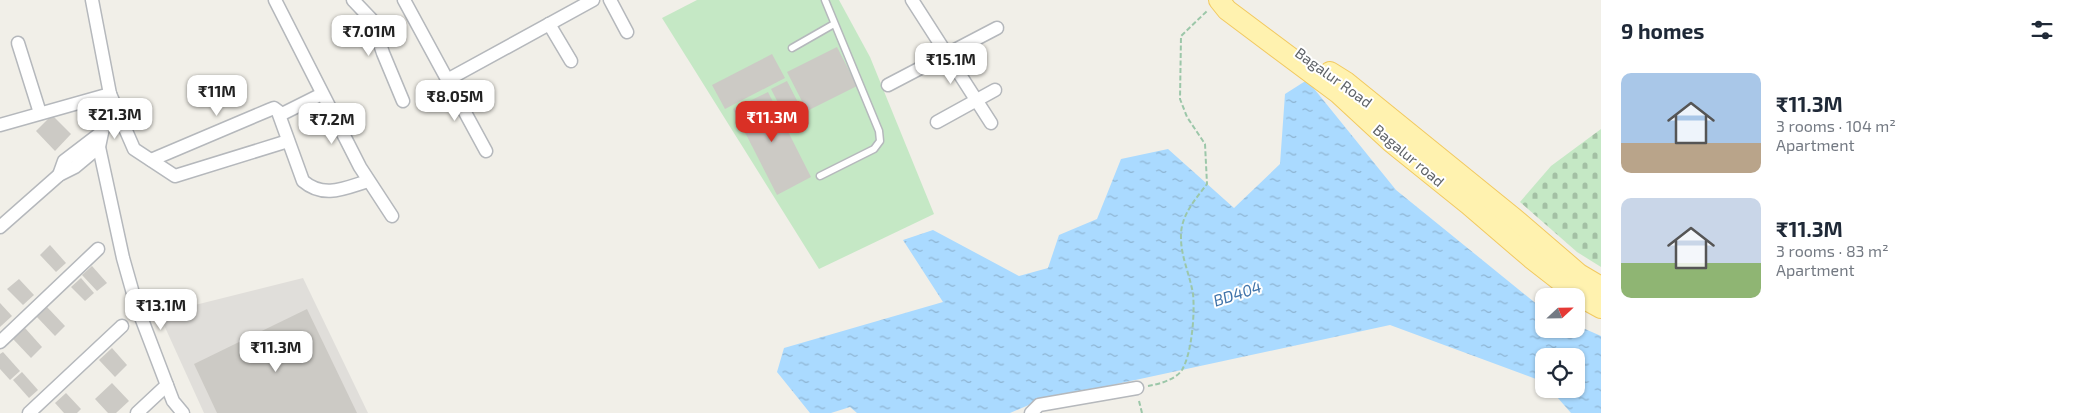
<!DOCTYPE html>
<meta charset="utf-8">
<style>
:root{--surface:#fff;--page:#f2f2f3;--text:#1f2937;--muted:#747a83;--accent:#d93025}
body{margin:0;font-family:"Exo 2",sans-serif;background:var(--page);color:var(--text);height:100vh;display:flex;flex-direction:column;font-size:19px;white-space:nowrap}
*{box-sizing:border-box;margin:0}
p{font-size:16px;color:var(--muted)}
.icon{flex:none;width:28px;height:28px;fill:none;stroke:currentColor;stroke-width:2;stroke-linecap:round;stroke-linejoin:round}
.map{position:relative;flex:1;overflow:hidden}
.sheet{display:flex;flex-direction:column;background:var(--surface);width:475px}
.sheet>*{flex:none}
.needle{width:32px;rotate:68deg}
.tools{position:absolute;left:1535px;top:288px;display:grid;gap:10px}
.tools a{display:grid;place-items:center;width:50px;height:50px;border-radius:10px;background:var(--surface);box-shadow:0 1px 4px #0004;font-size:25px}
.price{position:absolute;translate:-50% -42px;padding:0 11px;border-radius:10px;background:#fff;color:#222;font-size:16px;line-height:32px;filter:drop-shadow(0 1px 2px #0008)}
.price::after{content:'';position:absolute;left:50%;top:30px;width:15px;height:11px;margin-left:-8px;background:inherit;clip-path:polygon(0 0,100% 0,50% 100%)}
.price.on{background:var(--accent);color:#fff}
ul{padding:0;list-style:none}
li{display:flex;align-items:center;gap:15px;height:125px;padding:0 20px}
li span{display:grid;place-items:center;flex:none;width:140px;height:100px;border-radius:10px;color:#555}
li>.icon{margin-inline-start:auto}
span .icon{width:60px;height:60px;fill:#fffc;stroke-width:1}
li b{font-size:21px}
h2{display:flex;justify-content:space-between;align-items:center;height:60px;padding:0 20px;font-size:21px}
main{display:flex;flex:1;min-height:0}
.map>svg:first-child{display:block}
</style>
<main>
<div class="map">
<svg width="1601" height="413" viewBox="0 0 1601 413">
<defs>
<pattern id="cemetery-stones" width="16" height="16" patternUnits="userSpaceOnUse" patternTransform="scale(1.25)"><rect width="16" height="16" fill="#c5e8c5"/><path d="M2 7V4a2 2 0 0 1 4 0v3zM10 15v-3a2 2 0 0 1 4 0v3z" fill="#a3c0a4"/></pattern>
<pattern id="water-ripples" width="26" height="14" patternUnits="userSpaceOnUse" patternTransform="scale(1.25)"><rect width="26" height="14" fill="#aadaff"/><path d="M2 4q2-2 4 0t4 0M15 11q2-2 4 0t4 0" fill="none" stroke="#8eb4d2"/></pattern>
</defs>
<rect width="100%" height="100%" fill="#f1efe8"/>
<polygon fill="#e0deda" points="303,278 368,413 204,413 159,314"/>
<polygon fill="url(#cemetery-stones)" points="1601,129 1601,267 1577,252 1520,202 1551,166"/>
<polygon fill="#c5e8c5" points="697,0 839,0 870,57 934,214 819,269 662,18"/>
<polygon fill="url(#water-ripples)" points="1307,80 1396,190 1544,310 1544,329 1576,329 1576,325 1601,336 1601,413 1571,413 1550,389 1576,389 1576,356 1544,356 1544,382 1390,325 1038,401 1010,413 857,413 850,407 831,413 810,413 777,372 784,348 943,302 903,240 933,230 1019,276 1048,268 1059,235 1097,219 1121,159 1168,149 1234,208 1280,164 1285,94"/>
<g fill="#cccac5">
<polygon points="837,47 857,86 807,111 787,72"/>
<polygon points="772,54 785,78 725,109 712,85"/>
<polygon points="787,81 809,124 793,132 771,89"/>
<polygon points="768,92 811,177 777,195 733,109"/>
<polygon points="52,115 71,134 55,151 36,131"/>
<polygon points="50,245 66,263 56,272 40,255"/>
<polygon points="92,266 107,283 97,291 82,275"/>
<polygon points="81,278 94,293 85,301 71,287"/>
<polygon points="19,279 34,295 23,305 7,289"/>
<polygon points="0,303 12,316 0,327"/>
<polygon points="47,307 65,326 55,336 36,316"/>
<polygon points="307,309 357,413 217,413 194,364"/>
<polygon points="25,328 42,347 31,358 13,339"/>
<polygon points="112,348 127,365 115,377 99,360"/>
<polygon points="3,352 20,371 10,380 0,369 0,354"/>
<polygon points="22,372 38,390 29,398 13,380"/>
<polygon points="112,383 129,401 116,413 108,413 95,399"/>
<polygon points="66,393 81,409 77,413 64,413 55,403"/>
</g>
<g fill="none" stroke-linecap="round" stroke-linejoin="round">
<g stroke="#b5b8bc" stroke-width="9">
<g id="service">
<polyline points="792,48 834,24"/>
<polyline points="820,176 874,149 880,141 879,131 825,0"/>
</g>
</g>
<g stroke="#b5b8bc" stroke-width="15">
<g id="minor">
<polyline points="92,0 110,94 134,149 175,176 288,141"/>
<polyline points="275,0 360,167 392,216"/>
<polyline points="353,0 372,20 383,53 403,101"/>
<polyline points="404,0 486,151"/>
<polyline points="610,0 627,32"/>
<polyline points="912,0 991,123"/>
<polyline points="549,24 571,61"/>
<polyline points="18,43 40,113"/>
<polyline points="447,80 593,0"/>
<polyline points="888,85 997,28"/>
<polyline points="110,94 99,147 123,258 136,304 173,401 183,413"/>
<path d="M278 112 303 181C324 199 345 188 368 181"/>
<polyline points="937,122 995,90"/>
<polyline points="0,125 110,94"/>
<polyline points="151,160 269,110 274,108 282,114 322,94"/>
<polyline points="59,175 64,161 102,132"/>
<polyline points="0,227 59,175 75,167 99,147"/>
<polyline points="0,342 98,249"/>
<polyline points="29,413 122,326"/>
<polyline points="137,413 167,385"/>
<polyline points="1031,413 1039,405 1137,388"/>
</g>
</g>
<g stroke="#f2c960" stroke-width="22">
<g id="primary">
<polyline points="1219,0 1227,10 1338,93 1391,142 1468,204 1531,258 1581,297 1601,308"/>
<polyline points="1330,72 1346,82 1515,219 1579,274 1601,287"/>
</g>
</g>
<g stroke="#9cc7a9" stroke-width="2" stroke-dasharray="5 2.5" stroke-linecap="butt">
<path d="M1148 386C1159 384 1175 380 1182 370 1192 353 1195 313 1193 294 1190 275 1181 257 1181 238 1180 216 1195 200 1207 184L1205 144 1187 117 1180 99 1181 36 1207 11"/>
<polyline points="1139,401 1142,413"/>
</g>
<use href="#service" stroke="#fff" stroke-width="6"/>
<use href="#minor" stroke="#fff" stroke-width="12"/>
<use href="#primary" stroke="#fff2af" stroke-width="20"/>
</g>
<g text-anchor="middle" dominant-baseline="central" stroke-width="4" stroke-linejoin="round" paint-order="stroke">
<g font-size="15" fill="#5f6368" stroke="#fff">
<text transform="translate(1334 77) rotate(36)">Bagalur Road</text>
<text transform="translate(1409 155) rotate(40)">Bagalur road</text>
</g>
<g font-size="16" font-style="italic" fill="#4174aa" stroke="#fff">
<text transform="translate(1237 293) rotate(-18)">BD404</text>
</g>
</g>
</svg>
<div class="tools">
<a><svg class="needle" viewBox="-14 -14 28 28"><path d="M0-13l5 13h-10z" fill="#e53935"/><path d="M0 13l5-13h-10z" fill="#747a83"/></svg></a>
<a><svg class="icon" aria-label="locate" viewBox="0 0 24 24"><circle cx="12" cy="12" r="6"/><path d="M12 2v4M12 18v4M2 12h4M18 12h4"/></svg></a>
</div>
<b class="price" style="left:369px;top:57px">₹7.01M</b>
<b class="price" style="left:951px;top:85px">₹15.1M</b>
<b class="price" style="left:217px;top:117px">₹11M</b>
<b class="price" style="left:455px;top:122px">₹8.05M</b>
<b class="price" style="left:115px;top:140px">₹21.3M</b>
<b class="price on" style="left:772px;top:143px">₹11.3M</b>
<b class="price" style="left:332px;top:145px">₹7.2M</b>
<b class="price" style="left:161px;top:331px">₹13.1M</b>
<b class="price" style="left:276px;top:373px">₹11.3M</b>
</div>
<section class="sheet">
<h2>9 homes<svg class="icon" aria-label="filters" viewBox="0 0 24 24"><path d="M4 7h16M4 17h16"/><circle cx="9" cy="7" r="2"/><circle cx="15" cy="17" r="2"/></svg></h2>
<ul>
<li><span style="background:linear-gradient(#a9c7e8 70%,#b9a48a 0)"><svg class="icon" aria-label="home" viewBox="0 0 24 24"><path d="M3 11l9-7 9 7M6 9v11h12V9"/></svg></span><div><b>₹11.3M</b><p>3 rooms · 104 m²</p><p>Apartment</p></div></li>
<li><span style="background:linear-gradient(#c9d6e8 65%,#8fb573 0)"><svg class="icon" aria-label="home" viewBox="0 0 24 24"><path d="M3 11l9-7 9 7M6 9v11h12V9"/></svg></span><div><b>₹11.3M</b><p>3 rooms · 83 m²</p><p>Apartment</p></div></li>
</ul>
</section>
</main>
